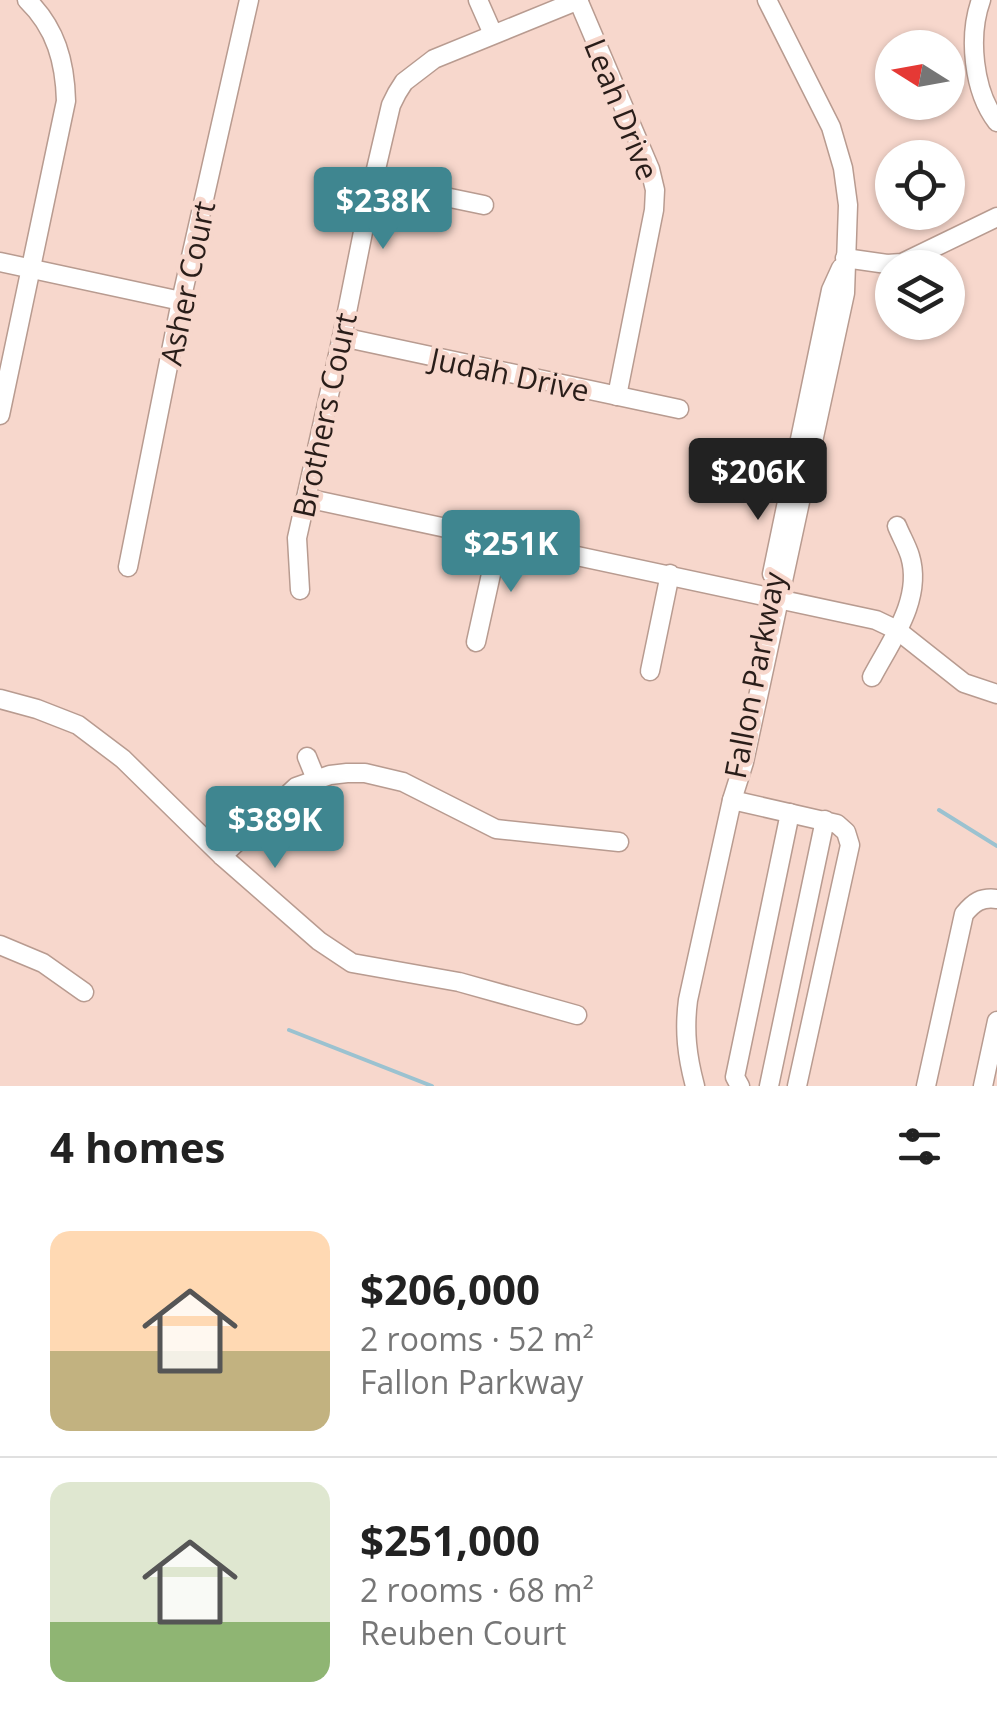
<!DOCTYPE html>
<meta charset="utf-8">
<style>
:root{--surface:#fff;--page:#f2f2f2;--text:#222;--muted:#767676;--line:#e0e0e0;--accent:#3f8690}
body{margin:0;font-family:"Open Sans",sans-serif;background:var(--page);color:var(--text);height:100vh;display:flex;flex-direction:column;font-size:38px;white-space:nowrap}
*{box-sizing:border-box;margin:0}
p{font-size:32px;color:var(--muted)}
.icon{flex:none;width:55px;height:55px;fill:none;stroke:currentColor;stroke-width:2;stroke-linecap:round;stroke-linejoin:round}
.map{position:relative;height:1086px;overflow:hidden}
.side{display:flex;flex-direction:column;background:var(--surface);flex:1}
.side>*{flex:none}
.needle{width:65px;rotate:281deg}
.fabs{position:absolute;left:875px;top:30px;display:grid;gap:20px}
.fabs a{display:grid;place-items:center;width:90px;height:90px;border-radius:50%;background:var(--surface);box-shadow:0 2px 8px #0004;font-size:50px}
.price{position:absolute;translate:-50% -85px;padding:0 22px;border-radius:10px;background:var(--accent);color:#fff;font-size:32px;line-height:65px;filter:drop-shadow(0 2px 5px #0008)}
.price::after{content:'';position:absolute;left:50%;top:60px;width:30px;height:22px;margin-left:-15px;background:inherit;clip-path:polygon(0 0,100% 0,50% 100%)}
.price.active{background:#222;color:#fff}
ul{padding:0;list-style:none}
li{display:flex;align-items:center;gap:30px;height:250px;padding:0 50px}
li+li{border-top:2px solid var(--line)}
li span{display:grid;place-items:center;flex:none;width:280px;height:200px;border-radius:20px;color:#555}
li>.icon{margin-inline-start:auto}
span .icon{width:120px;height:120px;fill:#fffc;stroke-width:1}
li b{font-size:42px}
h2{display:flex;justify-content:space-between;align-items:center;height:120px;padding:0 50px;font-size:42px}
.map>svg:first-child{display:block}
</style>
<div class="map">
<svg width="997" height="1086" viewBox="0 0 997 1086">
<rect width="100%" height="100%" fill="#f7d7cc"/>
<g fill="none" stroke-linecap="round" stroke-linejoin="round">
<g stroke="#9bc2d0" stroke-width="4">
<polyline points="939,810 997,846"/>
<polyline points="289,1030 432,1086"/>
</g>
<g stroke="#b89b90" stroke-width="21">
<g id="minor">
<polyline points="478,0 493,34"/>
<polyline points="578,0 650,169 655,190 654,210 617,396"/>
<path d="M981 0C968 36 973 91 997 122"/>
<polyline points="373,182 484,205"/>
<polyline points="845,258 887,264 902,263 997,217"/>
<polyline points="0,262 181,301"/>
<polyline points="342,337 679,409"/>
<path d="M0 415 66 101C65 62 56 28 27 0"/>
<polyline points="306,498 876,620 897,630 964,683 997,694"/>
<polyline points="128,567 181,301 249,0"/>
<polyline points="772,574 831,290 841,268"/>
<polyline points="300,590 297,538 342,337 373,182 391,105 397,93 404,82 434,59 579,0"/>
<polyline points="476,642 499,538"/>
<polyline points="650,671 670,574"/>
<path d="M872 677C891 641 923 599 910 556 907 546 901 536 897 526"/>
<polyline points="0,699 37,709 78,725 123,759 222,856 319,941 352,963 459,982 577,1015"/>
<polyline points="307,757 316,779"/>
<polyline points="732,800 837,824 846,832 850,845 797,1086"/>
<polyline points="222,856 296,787 330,775 347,773 365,773 403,782 496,829 619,842"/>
<polyline points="0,945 43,963 84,992"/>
<path d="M695 1086C687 1056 684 1031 688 1000L732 800 744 762 845 293 848 205 843 168 831 127 767 0"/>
<polyline points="740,1086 735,1077 790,813"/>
<polyline points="769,1086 825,820"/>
<path d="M926 1086 964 914C974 902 981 897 997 899"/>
<polyline points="983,1086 997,1021"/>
</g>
</g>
<use href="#minor" stroke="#fff" stroke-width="18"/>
</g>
<g text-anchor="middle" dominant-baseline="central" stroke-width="9" stroke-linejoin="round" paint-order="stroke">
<g font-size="30" fill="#291d19" stroke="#f7d7cc">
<text transform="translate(622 109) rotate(68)">Leah Drive</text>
<text transform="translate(187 283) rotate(-78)">Asher Court</text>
<text transform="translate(510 374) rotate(12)">Judah Drive</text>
<text transform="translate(324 415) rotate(-78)">Brothers Court</text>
<text transform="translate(754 675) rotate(-79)">Fallon Parkway</text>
</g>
</g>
</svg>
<div class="fabs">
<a><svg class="needle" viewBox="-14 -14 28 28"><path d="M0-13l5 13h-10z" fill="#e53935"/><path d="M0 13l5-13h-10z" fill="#767676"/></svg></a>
<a><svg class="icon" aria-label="locate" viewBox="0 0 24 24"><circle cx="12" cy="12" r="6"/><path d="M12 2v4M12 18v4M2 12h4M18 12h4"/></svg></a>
<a><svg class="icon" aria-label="layers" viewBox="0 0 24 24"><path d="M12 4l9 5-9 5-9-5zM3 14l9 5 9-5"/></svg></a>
</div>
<b class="price" style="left:383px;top:252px">$238K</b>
<b class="price active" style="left:758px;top:523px">$206K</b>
<b class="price" style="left:511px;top:595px">$251K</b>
<b class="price" style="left:275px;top:871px">$389K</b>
</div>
<section class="side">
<h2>4 homes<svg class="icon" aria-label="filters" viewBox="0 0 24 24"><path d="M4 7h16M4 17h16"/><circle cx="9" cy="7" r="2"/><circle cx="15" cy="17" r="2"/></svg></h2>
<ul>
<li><span style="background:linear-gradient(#ffd9b3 60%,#c2b280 0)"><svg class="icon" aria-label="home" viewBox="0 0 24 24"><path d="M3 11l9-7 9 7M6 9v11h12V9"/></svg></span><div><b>$206,000</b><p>2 rooms · 52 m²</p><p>Fallon Parkway</p></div></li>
<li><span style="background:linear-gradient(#dfe7d0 70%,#8fb573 0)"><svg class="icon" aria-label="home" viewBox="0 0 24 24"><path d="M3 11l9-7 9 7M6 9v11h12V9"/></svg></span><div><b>$251,000</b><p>2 rooms · 68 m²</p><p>Reuben Court</p></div></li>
</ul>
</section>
